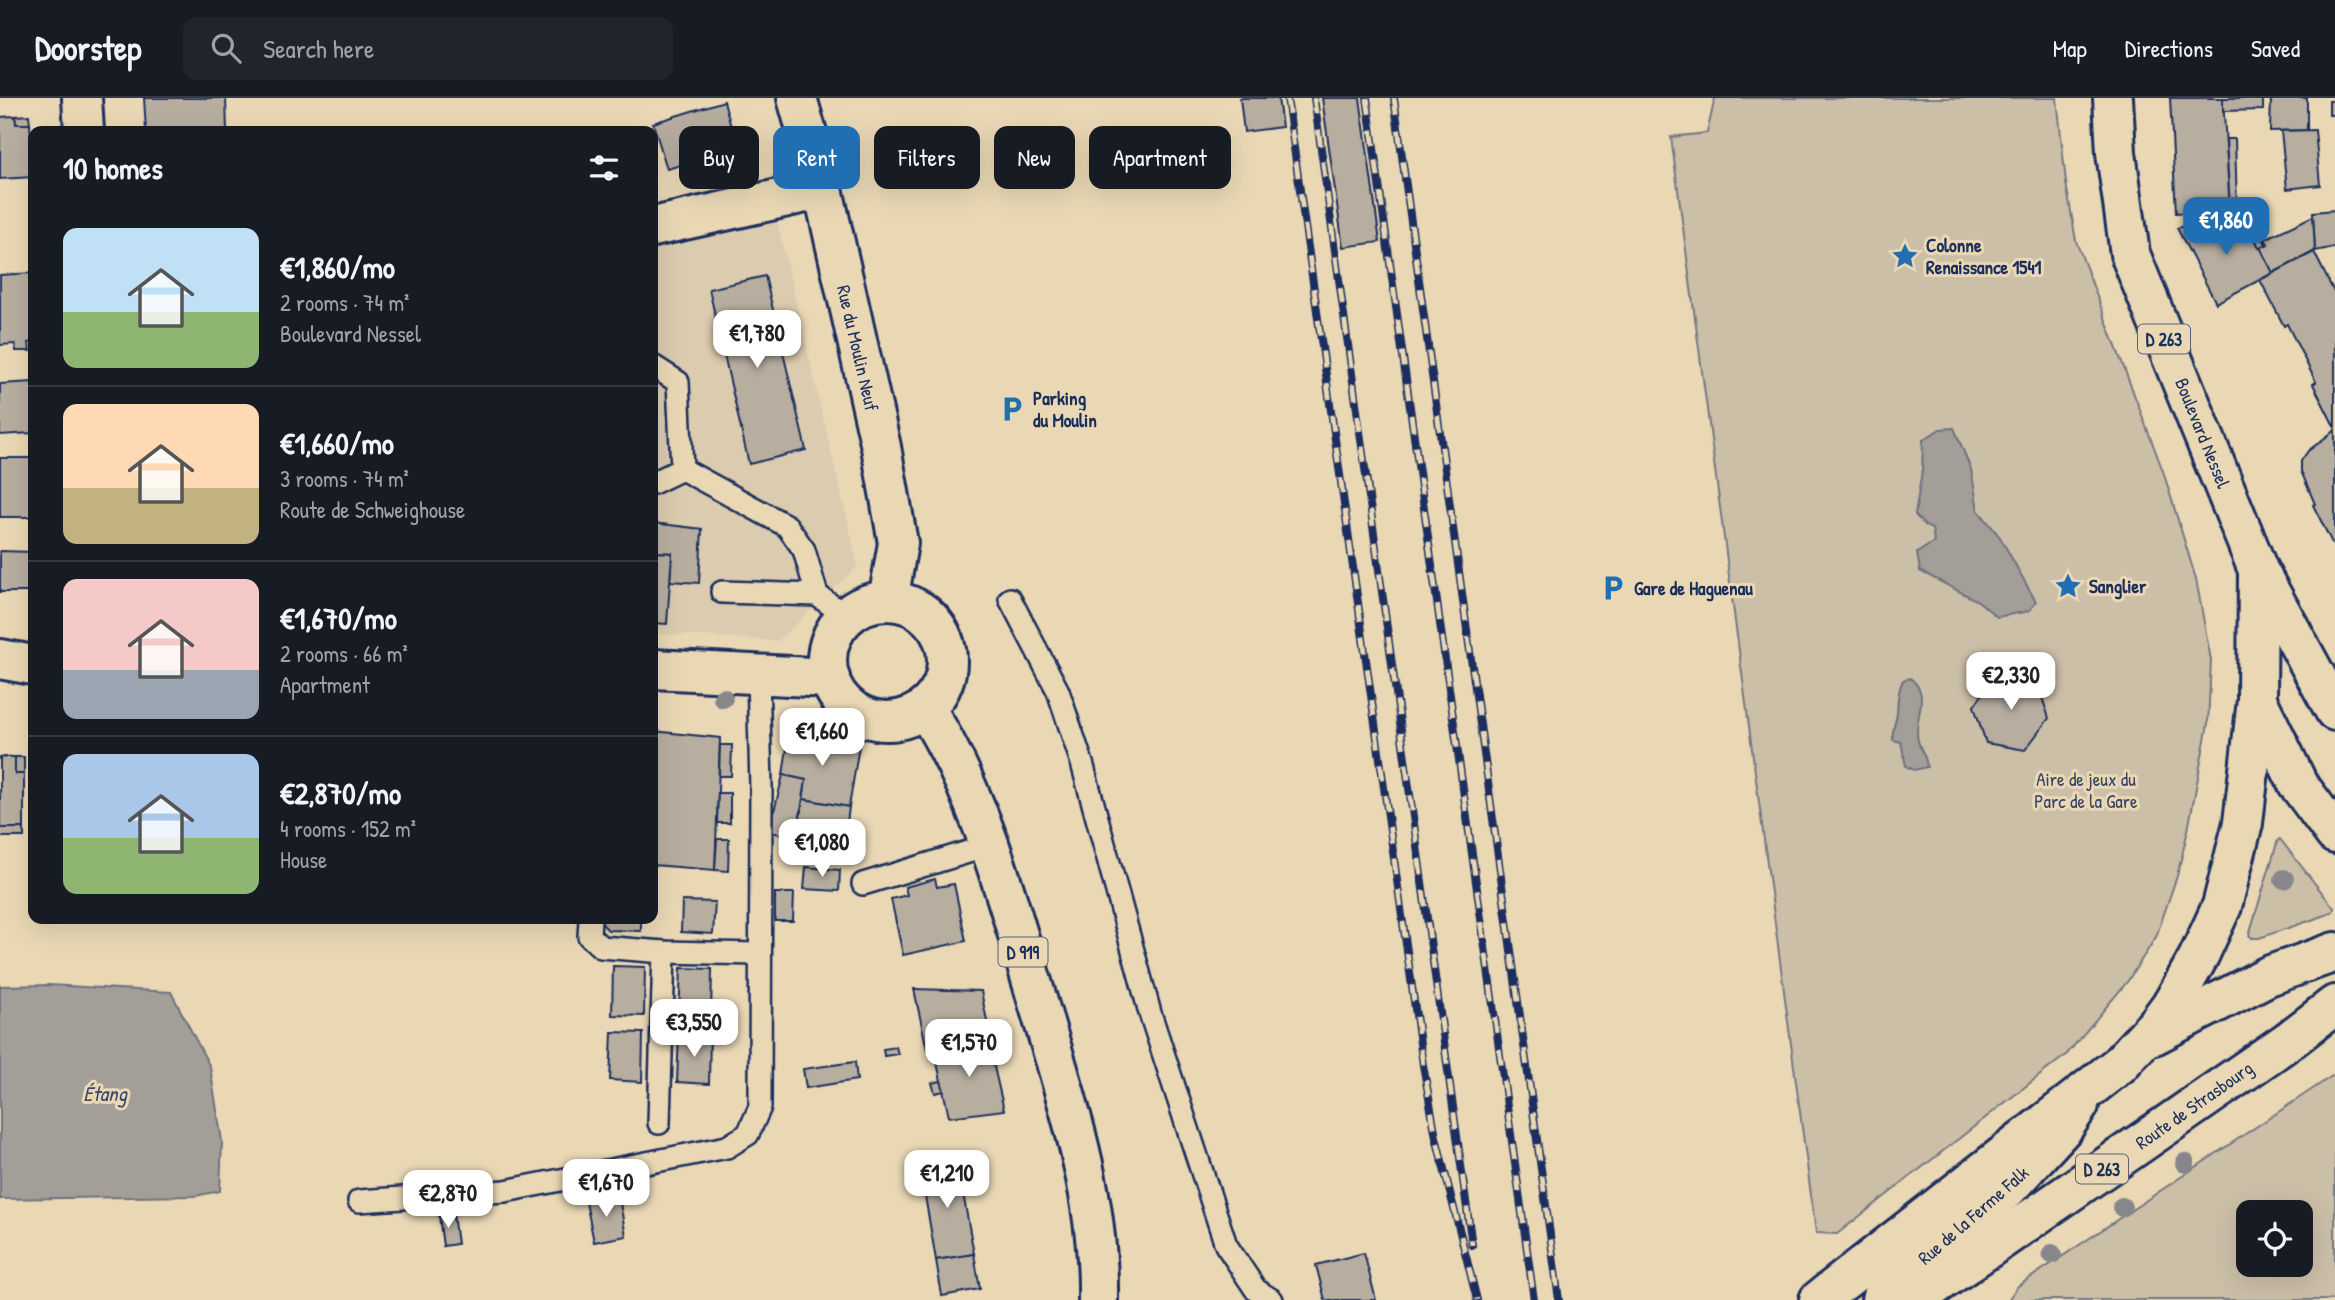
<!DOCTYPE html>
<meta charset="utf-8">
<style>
:root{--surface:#171b24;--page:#20242c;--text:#f1f3f6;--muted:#9ea1a6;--line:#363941;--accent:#1f6fb2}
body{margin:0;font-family:"Patrick Hand",sans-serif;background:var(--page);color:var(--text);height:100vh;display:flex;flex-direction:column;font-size:26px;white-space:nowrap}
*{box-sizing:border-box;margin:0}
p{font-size:23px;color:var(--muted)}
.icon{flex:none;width:38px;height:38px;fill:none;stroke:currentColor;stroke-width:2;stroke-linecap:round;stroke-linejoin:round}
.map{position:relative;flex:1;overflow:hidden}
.drawer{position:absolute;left:28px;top:28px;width:630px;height:798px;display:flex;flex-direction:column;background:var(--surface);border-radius:14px;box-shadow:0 7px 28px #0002}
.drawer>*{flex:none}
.guide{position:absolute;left:679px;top:28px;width:665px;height:63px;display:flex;gap:14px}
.fabs{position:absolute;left:2236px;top:1102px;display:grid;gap:14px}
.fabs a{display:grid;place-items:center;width:77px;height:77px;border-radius:14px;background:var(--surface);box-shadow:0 7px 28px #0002;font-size:35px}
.price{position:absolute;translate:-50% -60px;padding:0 16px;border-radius:14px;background:#fff;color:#222;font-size:23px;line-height:46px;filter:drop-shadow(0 2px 4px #0008)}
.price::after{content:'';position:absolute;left:50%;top:42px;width:21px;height:16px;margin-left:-10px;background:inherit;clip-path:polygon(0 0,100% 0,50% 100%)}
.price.selected{background:var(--accent);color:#fff}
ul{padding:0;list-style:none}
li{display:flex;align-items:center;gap:21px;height:175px;padding:0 35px}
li+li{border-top:2px solid var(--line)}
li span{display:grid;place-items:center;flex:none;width:196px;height:140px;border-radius:14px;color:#555}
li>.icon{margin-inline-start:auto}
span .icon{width:84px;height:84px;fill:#fffc;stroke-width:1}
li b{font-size:30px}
h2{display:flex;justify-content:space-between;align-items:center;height:84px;padding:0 35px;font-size:30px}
.chip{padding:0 24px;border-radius:14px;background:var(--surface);box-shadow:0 7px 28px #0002;font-size:24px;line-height:63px}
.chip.selected{background:var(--accent);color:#fff}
header{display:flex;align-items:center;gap:42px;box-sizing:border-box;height:98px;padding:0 35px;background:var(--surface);border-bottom:2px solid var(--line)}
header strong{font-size:33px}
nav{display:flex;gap:38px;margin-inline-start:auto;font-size:24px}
.search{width:490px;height:63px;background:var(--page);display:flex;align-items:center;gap:18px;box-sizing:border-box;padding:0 24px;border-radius:14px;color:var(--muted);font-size:26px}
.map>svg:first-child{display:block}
</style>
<header>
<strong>Doorstep</strong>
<div class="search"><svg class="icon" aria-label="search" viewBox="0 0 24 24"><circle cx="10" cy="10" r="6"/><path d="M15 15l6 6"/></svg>Search here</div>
<nav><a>Map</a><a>Directions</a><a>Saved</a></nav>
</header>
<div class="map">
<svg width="2335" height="1202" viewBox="0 0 2335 1202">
<rect width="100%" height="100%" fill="#ead8b5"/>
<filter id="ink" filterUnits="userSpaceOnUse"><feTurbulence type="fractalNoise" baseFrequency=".0143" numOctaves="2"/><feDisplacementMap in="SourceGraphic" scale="14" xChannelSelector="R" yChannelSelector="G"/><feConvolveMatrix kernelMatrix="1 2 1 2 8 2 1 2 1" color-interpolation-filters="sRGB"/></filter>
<g filter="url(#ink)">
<polygon fill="#dbcbaf" points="777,123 858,468 778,543 653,535 653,146"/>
<g fill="#ccbfa8" stroke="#747783" stroke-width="2" fill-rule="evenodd">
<polygon points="1715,0 2057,0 2066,85 2076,143 2163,373 2196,481 2211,562 2208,626 2188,732 2177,778 2156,839 2127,884 2067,956 1837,1136 1816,1135 1671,39 1707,35"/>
<polygon points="2280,741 2334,810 2333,813 2326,817 2259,840 2252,840 2249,837 2278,742"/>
<path d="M2335 976V1202H2008L2018 1188ZM2249 1115H2301V1167H2249Z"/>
</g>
<g fill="#a39e97" stroke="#6d7280" stroke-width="2">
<polygon points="1954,330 1971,371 1978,412 2000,439 2036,504 2029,513 1997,519 1978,503 1920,473 1917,455 1934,444 1932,431 1925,428 1915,417 1922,373 1923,342 1940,331"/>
<path d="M1910 580C1933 597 1912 620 1918 643 1921 654 1926 657 1927 669L1914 672 1906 668 1901 644 1893 642C1892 633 1893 632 1895 624 1900 611 1894 601 1903 582Z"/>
<polygon points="49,887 171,894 210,969 222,1043 220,1093 195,1098 0,1101 0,888"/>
</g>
<g fill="#b7aea0" stroke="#1b2f5e" stroke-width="2">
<polygon points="144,0 226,0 227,33 146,33"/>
<polygon points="1240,0 1278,0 1282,29 1244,34"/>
<polygon points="1322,0 1360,0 1380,144 1343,149"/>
<polygon points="2170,0 2223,0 2230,112 2176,115"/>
<polygon points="2223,0 2263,0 2263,12 2223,13"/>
<polygon points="2271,0 2307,0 2307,32 2270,33"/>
<polygon points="724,3 737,51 667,71 653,25"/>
<rect x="2329" y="3" width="6" height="14"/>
<polygon points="29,17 30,26 16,26 15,18"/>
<polygon points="15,18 16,26 30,26 33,79 0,81 0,19"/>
<polygon points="2315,32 2320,87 2287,91 2281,33"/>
<polygon points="2226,41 2235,41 2237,110 2230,110"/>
<polygon points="2335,112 2335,149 2315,153 2313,114"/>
<polygon points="2313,118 2315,153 2273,175 2259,150 2268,146 2265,141"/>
<polygon points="2203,124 2249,127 2273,175 2216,205 2177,130"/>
<polygon points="2249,127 2259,128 2266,147 2259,150"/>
<polygon points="2314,154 2335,196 2335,330 2313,286 2316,284 2287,226 2284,228 2260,182"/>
<polygon points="33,175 33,244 29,245 30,253 16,253 15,246 0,247 0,177"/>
<polygon points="765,178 806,352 749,366 709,191"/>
<polygon points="33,284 33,335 0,337 0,286"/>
<polygon points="2335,332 2335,451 2313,407 2315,406 2301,373 2301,363 2308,353"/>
<rect x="0" y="360" width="33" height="59"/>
<polygon points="653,425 702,431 699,485 670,483 672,455 653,454"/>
<polygon points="0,453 33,454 33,494 0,494"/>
<polygon points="653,454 672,455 667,526 653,525"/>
<polygon points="1997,576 2036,582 2049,620 2025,652 1986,645 1974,608"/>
<polygon points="653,633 720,640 715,772 653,767"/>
<polygon points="789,636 859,648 849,709 803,701 806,682 783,677"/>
<polygon points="720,647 732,647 731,678 719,678"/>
<polygon points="0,659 15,659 15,676 24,676 24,730 0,730"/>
<rect x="15" y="659" width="9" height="17"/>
<polygon points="783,677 806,682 797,739 769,734"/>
<polygon points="718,695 730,695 730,725 717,725"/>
<polygon points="803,701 849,709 844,747 797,739"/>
<rect x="0" y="730" width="24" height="9"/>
<polygon points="717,741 729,741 728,773 715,772"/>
<polygon points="806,769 840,772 839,793 804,791"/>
<polygon points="935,781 937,789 954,786 966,843 903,857 891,801 907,797 905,789"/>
<rect x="29" y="787" width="4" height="32"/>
<polygon points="775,795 794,795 793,823 775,823"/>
<polygon points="682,803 715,804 713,836 681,834"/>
<polygon points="603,821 641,821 641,833 608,832 602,826"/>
<polygon points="613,868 645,869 644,918 612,917"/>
<polygon points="681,870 712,871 711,920 679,919"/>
<polygon points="914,891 981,893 991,943 927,952"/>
<polygon points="612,934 643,935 642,984 610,982"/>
<polygon points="679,936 710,936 709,986 677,984"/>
<polygon points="988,943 1004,1012 949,1019 934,951"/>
<polygon points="896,949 898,956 884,958 883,951"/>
<polygon points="855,964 857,982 806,990 803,971"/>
<polygon points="941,983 944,993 935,995 932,985"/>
<polygon points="957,1062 974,1156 936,1162 920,1069"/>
<polygon points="619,1099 626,1138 594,1144 586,1104"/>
<polygon points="453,1116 457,1146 443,1148 439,1118"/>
<polygon points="1364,1155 1376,1202 1325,1202 1316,1167"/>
<polygon points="974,1156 980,1191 942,1198 936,1162"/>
</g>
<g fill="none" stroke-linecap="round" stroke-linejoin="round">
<g stroke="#1b2f5e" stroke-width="26">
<g id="service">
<polyline points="653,268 678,284 682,371"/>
<polyline points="682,371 787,428 804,452 817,497"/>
<polyline points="653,385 682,371"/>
<polyline points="722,494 817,497 847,519"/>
<polyline points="1010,501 1058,593 1082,665 1150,915 1226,1147 1256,1192 1272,1202"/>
<polyline points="863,786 991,747"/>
<polyline points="590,821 589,838 601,849 664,854 759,856"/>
<polyline points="659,1025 664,854"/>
<polyline points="359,1103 505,1093 727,1049 748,1036 760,1009 761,688 758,578"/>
</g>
</g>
<g stroke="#1b2f5e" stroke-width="44">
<g id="minor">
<polyline points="82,0 84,33"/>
<polyline points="797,0 823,91 881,349 898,445 888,503"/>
<polyline points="653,129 823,91"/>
</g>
</g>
<g stroke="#1b2f5e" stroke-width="44">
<polyline id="tertiary" points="1881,1202 1884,1191 2007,1091 2064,1029 2079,1007"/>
</g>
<g stroke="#1b2f5e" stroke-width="44">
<g id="primary">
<polyline points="2113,0 2116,55 2130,156 2258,472 2335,613"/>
<circle cx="887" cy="563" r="60"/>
<polyline points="0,561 33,567"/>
<polyline points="653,571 830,580"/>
<polyline points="2257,602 2298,686 2335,736"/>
<path d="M925 610C980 696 1005 794 1034 891 1064 993 1100 1094 1098 1202"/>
<polyline points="2154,937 2268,878 2335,854"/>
<polyline points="1819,1202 2119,967 2157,926 2174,903 2198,860 2222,808 2243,725 2257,602 2258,472"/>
<polyline points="1914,1202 2291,941 2335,907"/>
</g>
</g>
<use href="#service" stroke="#ead8b5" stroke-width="21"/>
<use href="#minor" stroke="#ead8b5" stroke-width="38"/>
<use href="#tertiary" stroke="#ead8b5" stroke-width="38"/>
<use href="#primary" stroke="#ead8b5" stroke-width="38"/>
<g stroke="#1b2f5e" stroke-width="8">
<g id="rail">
<polyline points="1287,0 1423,967 1436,1039 1477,1202"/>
<polyline points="1314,0 1472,1147"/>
<polyline points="1367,0 1534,1202"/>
<polyline points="1394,0 1559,1202"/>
</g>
</g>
<use href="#rail" stroke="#ead8b5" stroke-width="5" stroke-dasharray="16" stroke-linecap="butt"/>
</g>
<g fill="#87878b">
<circle cx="723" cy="600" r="10"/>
<circle cx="2284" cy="781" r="10"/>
<circle cx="2185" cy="1065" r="10"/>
<circle cx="2122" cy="1109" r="10"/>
<circle cx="2052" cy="1156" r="10"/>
</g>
</g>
<defs>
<g id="sight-bare" transform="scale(2.1)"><path d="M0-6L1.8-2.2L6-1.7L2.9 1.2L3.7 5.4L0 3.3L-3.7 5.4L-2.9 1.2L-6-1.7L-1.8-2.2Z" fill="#1f6fb2" stroke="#ead8b5" stroke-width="2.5" paint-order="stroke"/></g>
<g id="parking-bare" transform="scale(2.1)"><path d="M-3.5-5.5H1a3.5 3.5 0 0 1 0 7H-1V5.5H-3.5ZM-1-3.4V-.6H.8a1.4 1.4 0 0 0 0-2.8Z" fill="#1f6fb2" stroke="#ead8b5" stroke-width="2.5" paint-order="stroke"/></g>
</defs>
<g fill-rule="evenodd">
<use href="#sight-bare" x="1905" y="158"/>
<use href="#parking-bare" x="1012" y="311"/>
<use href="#sight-bare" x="2068" y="488"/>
<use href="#parking-bare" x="1613" y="490"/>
</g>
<g text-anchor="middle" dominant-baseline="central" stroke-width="6" stroke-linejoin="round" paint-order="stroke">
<g fill="#ead8b5" stroke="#596278" stroke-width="2">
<rect x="2138" y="226.5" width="52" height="29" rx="5"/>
<rect x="998.5" y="839.5" width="49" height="29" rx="5"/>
<rect x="2076" y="1056.5" width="52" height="29" rx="5"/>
</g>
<g font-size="18" font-weight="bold" fill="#1b2f5e">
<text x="2164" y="241">D 263</text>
<text x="1023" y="854">D 919</text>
<text x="2102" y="1071">D 263</text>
</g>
<g font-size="19" font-weight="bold" fill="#1b2f5e" stroke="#ead8b5" text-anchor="start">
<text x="1926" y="147">Colonne<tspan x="1926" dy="22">Renaissance 1541</tspan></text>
<text x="1033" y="300">Parking<tspan x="1033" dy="22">du Moulin</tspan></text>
<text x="2089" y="488">Sanglier</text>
<text x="1634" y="490">Gare de Haguenau</text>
</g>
<g font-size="19" fill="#1b2f5e" stroke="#ead8b5">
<text transform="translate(858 250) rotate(77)">Rue du Moulin Neuf</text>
<text transform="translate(2203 335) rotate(68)">Boulevard Nessel</text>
<text transform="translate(2194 1007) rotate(-35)">Route de Strasbourg</text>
<text transform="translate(1973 1117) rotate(-41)">Rue de la Ferme Falk</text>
</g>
<g font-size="19" fill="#364569" stroke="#ead8b5">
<text x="2086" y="681">Aire de jeux du<tspan x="2086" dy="22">Parc de la Gare</tspan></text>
</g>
<g font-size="21" font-style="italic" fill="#364569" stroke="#ead8b5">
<text x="105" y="995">Étang</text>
</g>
</g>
</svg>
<div class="fabs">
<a><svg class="icon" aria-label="locate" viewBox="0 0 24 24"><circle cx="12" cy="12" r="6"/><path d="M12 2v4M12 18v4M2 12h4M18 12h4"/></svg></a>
</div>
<b class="price selected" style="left:2226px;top:159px">€1,860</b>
<b class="price" style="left:757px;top:272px">€1,780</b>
<b class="price" style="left:2011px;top:614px">€2,330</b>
<b class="price" style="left:822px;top:670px">€1,660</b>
<b class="price" style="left:822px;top:781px">€1,080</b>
<b class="price" style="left:694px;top:961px">€3,550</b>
<b class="price" style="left:969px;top:981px">€1,570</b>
<b class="price" style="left:947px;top:1112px">€1,210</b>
<b class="price" style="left:606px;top:1121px">€1,670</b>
<b class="price" style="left:448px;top:1132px">€2,870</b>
<div class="guide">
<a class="chip">Buy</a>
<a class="chip selected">Rent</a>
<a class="chip">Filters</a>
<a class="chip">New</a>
<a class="chip">Apartment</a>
</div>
<section class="drawer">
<h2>10 homes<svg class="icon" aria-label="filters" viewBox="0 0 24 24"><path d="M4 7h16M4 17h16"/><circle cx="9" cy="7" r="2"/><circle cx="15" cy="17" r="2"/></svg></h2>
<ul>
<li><span style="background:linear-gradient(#bfe0f5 60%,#8fb573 0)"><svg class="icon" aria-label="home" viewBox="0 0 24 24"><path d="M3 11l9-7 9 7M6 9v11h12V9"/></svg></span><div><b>€1,860/mo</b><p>2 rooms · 74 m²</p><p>Boulevard Nessel</p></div></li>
<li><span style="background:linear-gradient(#ffd9b3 60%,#c2b280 0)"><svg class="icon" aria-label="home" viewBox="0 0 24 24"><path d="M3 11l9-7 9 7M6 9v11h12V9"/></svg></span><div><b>€1,660/mo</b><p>3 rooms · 74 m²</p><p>Route de Schweighouse</p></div></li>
<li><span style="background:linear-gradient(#f6c9c9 65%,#9aa5b1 0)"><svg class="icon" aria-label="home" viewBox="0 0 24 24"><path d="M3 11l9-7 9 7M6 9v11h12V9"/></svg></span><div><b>€1,670/mo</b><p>2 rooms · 66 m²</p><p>Apartment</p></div></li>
<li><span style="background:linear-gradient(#a9c7e8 60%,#8fb573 0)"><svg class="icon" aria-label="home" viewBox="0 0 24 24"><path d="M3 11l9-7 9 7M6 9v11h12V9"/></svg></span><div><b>€2,870/mo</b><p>4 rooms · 152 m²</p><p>House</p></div></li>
</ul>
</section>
</div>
